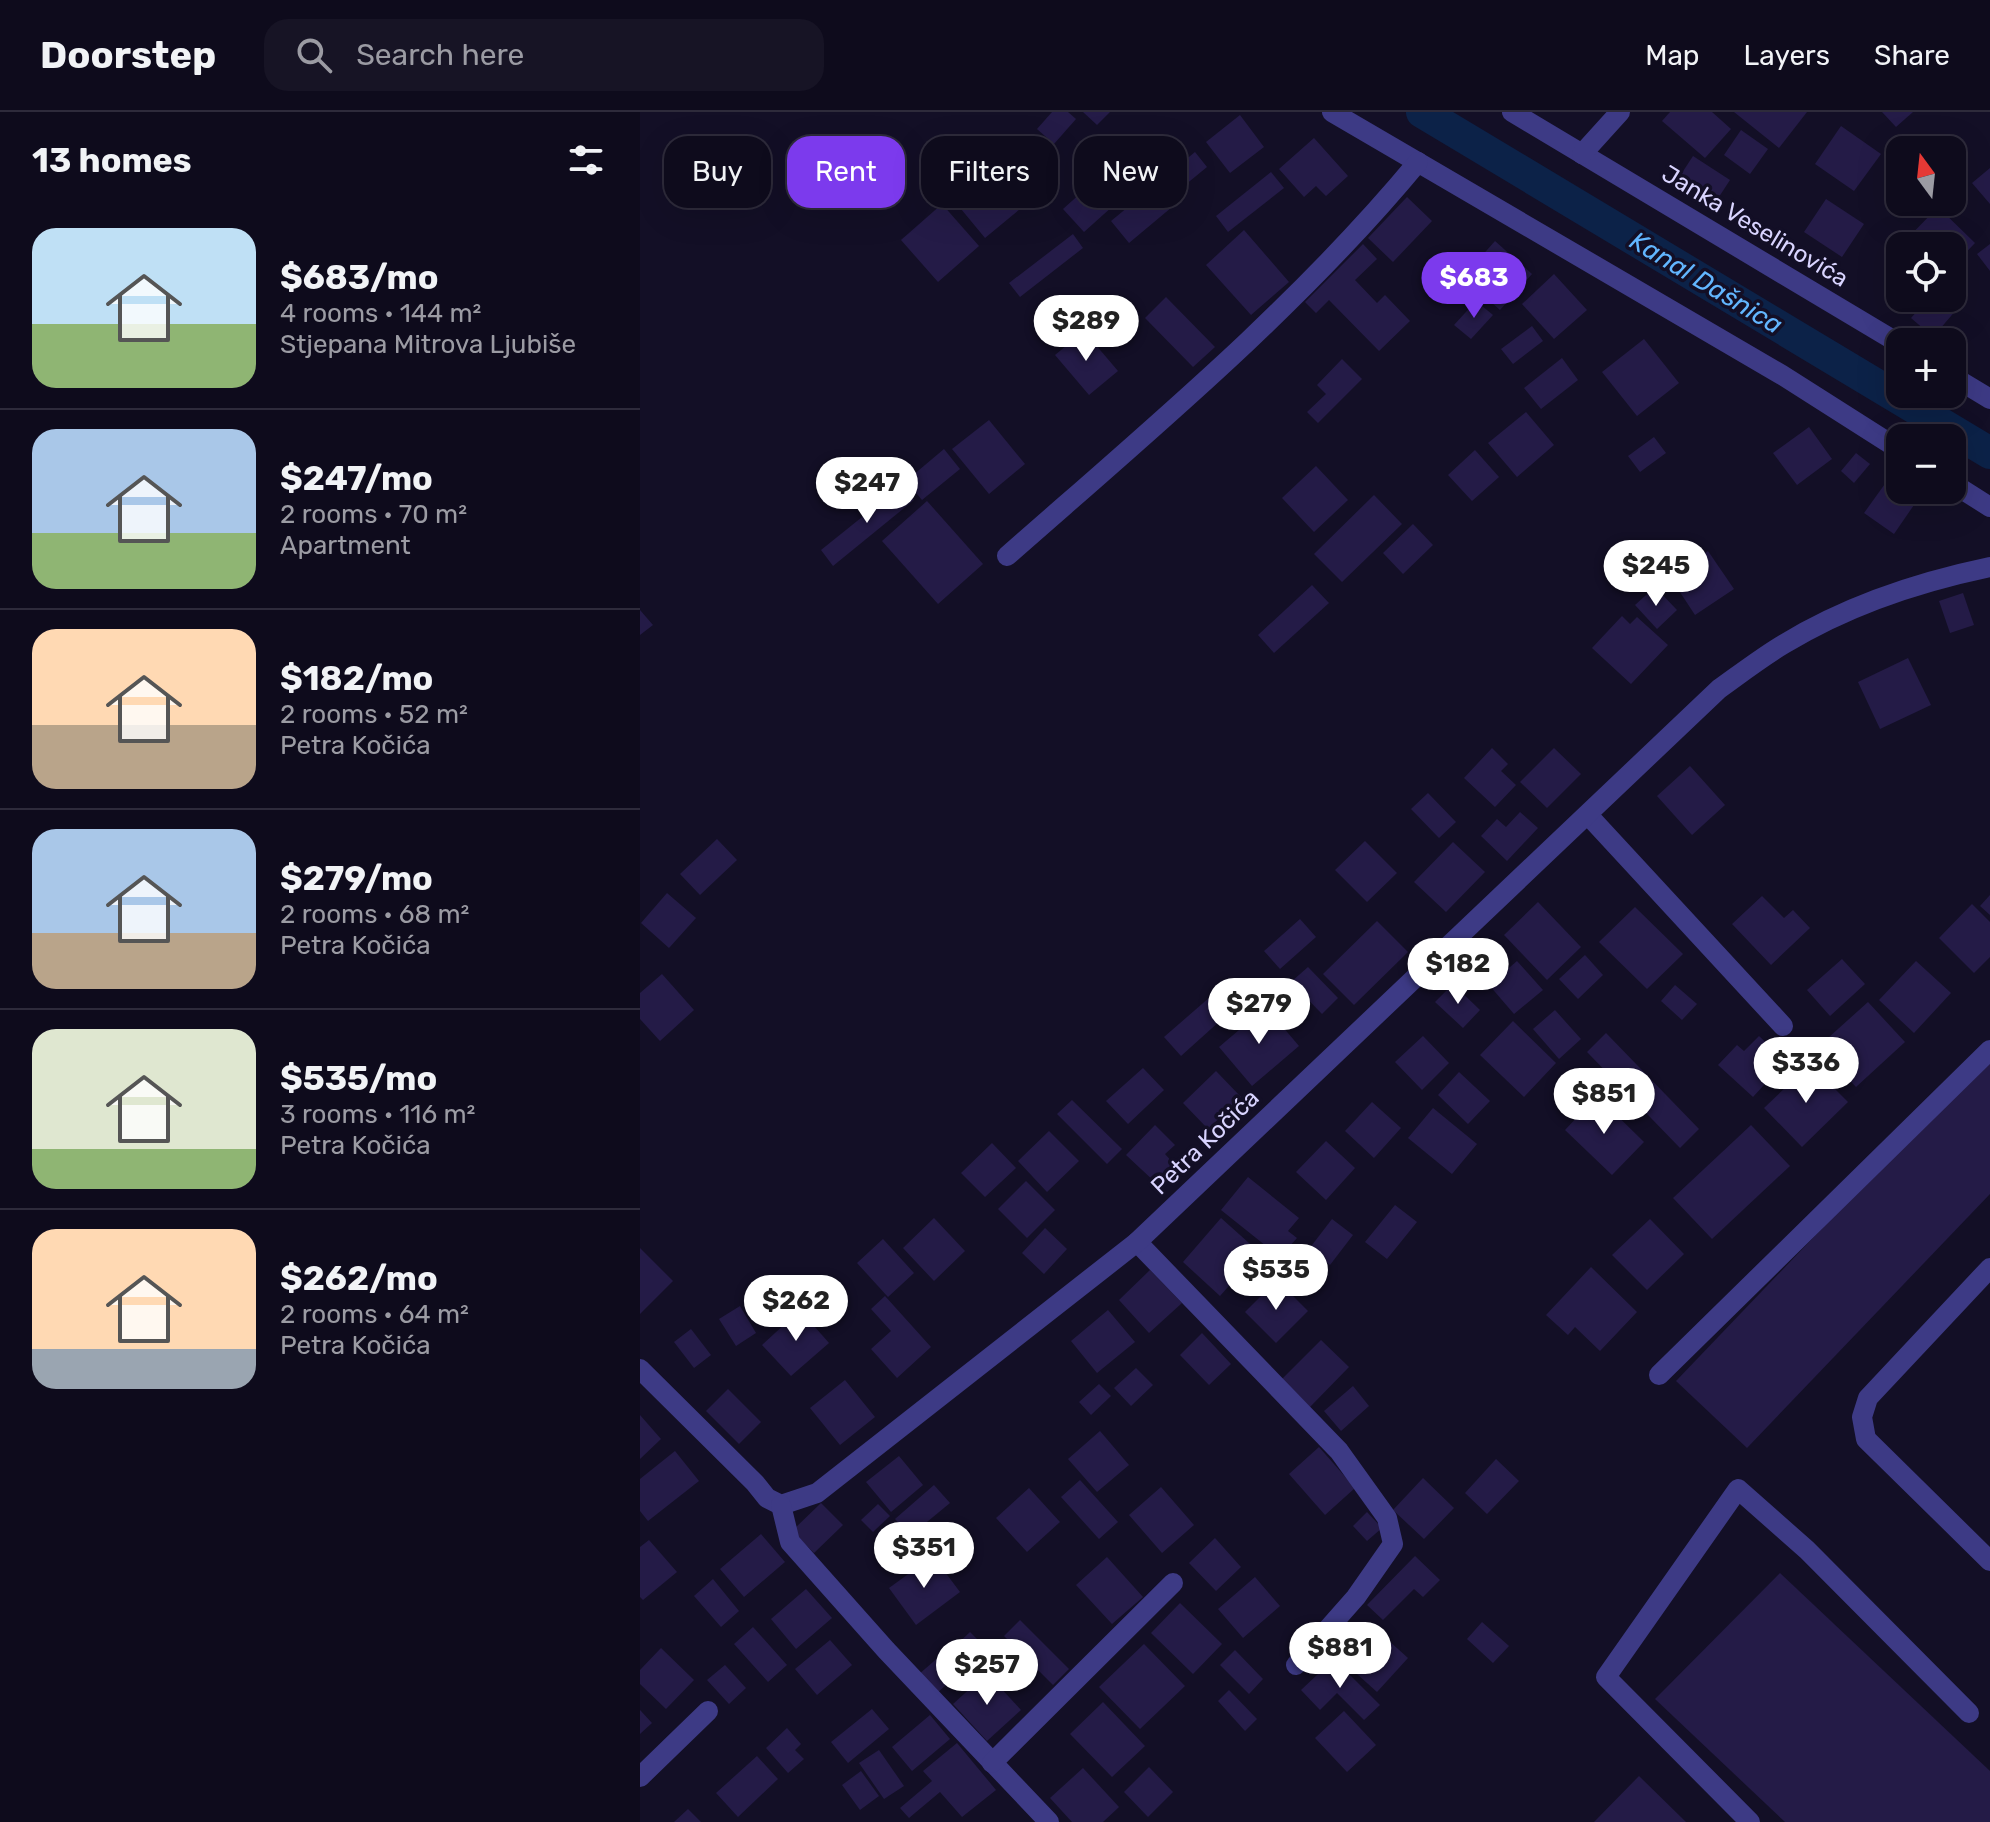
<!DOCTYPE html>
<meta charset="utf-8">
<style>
:root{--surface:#0e0b1c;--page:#171425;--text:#f1f3f6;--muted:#9b9ba3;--line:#2e2b3b;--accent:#7c3aed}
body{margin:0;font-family:Rubik,sans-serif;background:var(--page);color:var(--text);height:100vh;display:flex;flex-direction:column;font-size:30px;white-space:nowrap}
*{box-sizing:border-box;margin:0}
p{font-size:26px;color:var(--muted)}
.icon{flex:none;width:44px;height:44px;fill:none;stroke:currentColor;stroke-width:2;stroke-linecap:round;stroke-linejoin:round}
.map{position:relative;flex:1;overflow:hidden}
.sheet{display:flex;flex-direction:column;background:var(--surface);width:640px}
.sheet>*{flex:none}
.top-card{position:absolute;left:24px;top:24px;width:760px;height:72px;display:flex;gap:16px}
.needle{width:52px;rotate:345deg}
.fabs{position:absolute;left:1246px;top:24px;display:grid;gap:16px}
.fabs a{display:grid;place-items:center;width:80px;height:80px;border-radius:16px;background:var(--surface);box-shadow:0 8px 32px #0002,0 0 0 2px var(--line);font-size:40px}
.price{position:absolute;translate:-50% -68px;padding:0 18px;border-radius:28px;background:#fff;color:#222;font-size:26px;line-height:52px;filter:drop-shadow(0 2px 4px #0008)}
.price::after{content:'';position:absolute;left:50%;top:48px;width:24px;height:18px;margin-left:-12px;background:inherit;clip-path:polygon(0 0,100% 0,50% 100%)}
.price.selected{background:var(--accent);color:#fff}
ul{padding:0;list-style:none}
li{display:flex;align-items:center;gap:24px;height:200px;padding:0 32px}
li+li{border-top:2px solid var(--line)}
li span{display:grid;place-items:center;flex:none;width:224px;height:160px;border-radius:24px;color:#555}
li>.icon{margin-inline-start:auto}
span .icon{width:96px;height:96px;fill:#fffc;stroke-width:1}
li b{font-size:34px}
h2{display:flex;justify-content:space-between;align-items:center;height:96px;padding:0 32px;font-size:34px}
.chip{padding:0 28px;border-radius:24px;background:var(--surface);box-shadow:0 8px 32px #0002,0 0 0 2px var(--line);font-size:28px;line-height:72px}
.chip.selected{background:var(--accent);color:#fff}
header{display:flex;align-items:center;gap:48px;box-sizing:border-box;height:112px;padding:0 40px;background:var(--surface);border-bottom:2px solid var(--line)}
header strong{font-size:38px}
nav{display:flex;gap:44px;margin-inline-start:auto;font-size:28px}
.search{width:560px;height:72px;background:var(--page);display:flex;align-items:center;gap:20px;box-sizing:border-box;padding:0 28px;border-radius:24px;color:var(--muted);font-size:30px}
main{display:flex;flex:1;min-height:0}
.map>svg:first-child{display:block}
</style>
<header>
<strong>Doorstep</strong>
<div class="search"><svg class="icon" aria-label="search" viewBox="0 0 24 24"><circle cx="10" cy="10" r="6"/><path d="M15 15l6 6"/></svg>Search here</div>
<nav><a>Map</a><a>Layers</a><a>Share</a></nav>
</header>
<main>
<section class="sheet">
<h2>13 homes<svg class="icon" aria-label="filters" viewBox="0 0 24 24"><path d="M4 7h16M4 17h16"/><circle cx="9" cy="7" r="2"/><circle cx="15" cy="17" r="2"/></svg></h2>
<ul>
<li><span style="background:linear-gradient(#bfe0f5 60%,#8fb573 0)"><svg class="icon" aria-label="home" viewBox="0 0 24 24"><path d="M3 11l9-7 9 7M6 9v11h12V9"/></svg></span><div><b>$683/mo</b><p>4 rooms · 144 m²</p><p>Stjepana Mitrova Ljubiše</p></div></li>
<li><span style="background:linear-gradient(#a9c7e8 65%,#8fb573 0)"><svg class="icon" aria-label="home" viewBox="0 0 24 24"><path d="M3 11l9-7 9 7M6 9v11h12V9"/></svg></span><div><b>$247/mo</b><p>2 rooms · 70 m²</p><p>Apartment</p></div></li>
<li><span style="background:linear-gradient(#ffd9b3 60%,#b9a48a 0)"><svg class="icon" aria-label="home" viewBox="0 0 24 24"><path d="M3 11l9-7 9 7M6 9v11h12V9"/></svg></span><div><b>$182/mo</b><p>2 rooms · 52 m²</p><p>Petra Kočića</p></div></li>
<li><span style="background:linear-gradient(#a9c7e8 65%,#b9a48a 0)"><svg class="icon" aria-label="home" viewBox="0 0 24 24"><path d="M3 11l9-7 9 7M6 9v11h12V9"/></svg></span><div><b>$279/mo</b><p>2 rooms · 68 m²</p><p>Petra Kočića</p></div></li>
<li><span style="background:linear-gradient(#dfe7d0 75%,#8fb573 0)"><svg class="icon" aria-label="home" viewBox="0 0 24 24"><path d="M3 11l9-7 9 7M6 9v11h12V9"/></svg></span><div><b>$535/mo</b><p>3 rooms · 116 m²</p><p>Petra Kočića</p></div></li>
<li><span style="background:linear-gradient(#ffd9b3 75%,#9aa5b1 0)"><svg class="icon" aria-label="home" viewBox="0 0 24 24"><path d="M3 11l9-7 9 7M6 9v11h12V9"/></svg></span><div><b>$262/mo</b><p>2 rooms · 64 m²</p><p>Petra Kočića</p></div></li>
</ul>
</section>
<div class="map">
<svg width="1350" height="1710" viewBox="0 0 1350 1710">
<rect width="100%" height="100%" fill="#130f26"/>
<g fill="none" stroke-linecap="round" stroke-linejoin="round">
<polyline stroke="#0c2248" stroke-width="32" points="782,0 1350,341"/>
</g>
<g fill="#241b47">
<polygon points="412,0 428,0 436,7 414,32 397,17"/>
<polygon points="443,0 470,0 457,13"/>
<polygon points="1030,0 1072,0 1091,17 1065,46 1022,9"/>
<polygon points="1094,0 1167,0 1139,36"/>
<polygon points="1242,0 1273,0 1256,15"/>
<polygon points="600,3 624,35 590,61 566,30"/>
<polygon points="1201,14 1241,42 1214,79 1175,52"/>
<polygon points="1101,18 1128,37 1110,62 1084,43"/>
<polygon points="674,26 708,64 686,84 676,74 664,85 639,57"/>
<polygon points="491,36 512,59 444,120 423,97"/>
<polygon points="555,40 567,55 539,78 544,85 489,131 471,109"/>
<polygon points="1053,44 1090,68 1075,91 1038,67"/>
<polygon points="1350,56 1350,92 1332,71"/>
<polygon points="324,57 338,74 348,66 356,75 365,67 382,88 376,93 380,97 345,126 302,74"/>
<polygon points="631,60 644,76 588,120 576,104"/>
<polygon points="767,85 792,109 753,150 728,126"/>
<polygon points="1186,87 1224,112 1202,145 1164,120"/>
<polygon points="302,92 339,134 298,170 261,128"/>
<polygon points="1298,95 1335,131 1312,155 1312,134 1260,134"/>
<polygon points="604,118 649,170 611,203 566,153"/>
<polygon points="433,122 443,136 380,185 369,171"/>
<polygon points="855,129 892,162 860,198 823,165"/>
<polygon points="723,132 737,147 715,168 737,191 745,183 770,209 739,239 689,188 676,201 665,190"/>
<polygon points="1350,132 1350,159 1337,142"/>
<polygon points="914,162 947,198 914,227 882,192"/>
<polygon points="1312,180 1323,190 1293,225 1271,206 1289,186 1312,186"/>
<polygon points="526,185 575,235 553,255 505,206"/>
<polygon points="486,187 498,201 461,233 449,219"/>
<polygon points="836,189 853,203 831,227 814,213"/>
<polygon points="892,214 903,229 873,252 861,237"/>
<polygon points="444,219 478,259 449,283 415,243"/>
<polygon points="1004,227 1039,271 997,304 962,260"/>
<polygon points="922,246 938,268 901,297 884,276"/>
<polygon points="702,247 722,267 678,311 667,300 686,282 677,273"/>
<polygon points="886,300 914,333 877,365 848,331"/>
<polygon points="349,308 385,352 349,382 312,337"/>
<polygon points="1169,315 1192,347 1157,373 1133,341"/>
<polygon points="1014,325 1026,341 1000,360 988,344"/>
<polygon points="304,337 320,357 282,388 266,369"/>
<polygon points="835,338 859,365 832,389 808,363"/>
<polygon points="1216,341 1230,352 1214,371 1201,359"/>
<polygon points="676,354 708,388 674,420 642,386"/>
<polygon points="1247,369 1276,390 1254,422 1224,401"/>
<polygon points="262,373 274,388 193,454 181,438"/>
<polygon points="734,383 762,412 702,470 674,442"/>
<polygon points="287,389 343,452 298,492 242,429"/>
<polygon points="773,412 793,433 763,462 743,441"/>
<polygon points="1068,439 1094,477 1055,503 1030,465"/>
<polygon points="672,473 689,491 634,541 618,523"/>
<polygon points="1015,475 1037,498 1017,517 995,493"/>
<polygon points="1323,481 1334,513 1310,521 1299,489"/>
<polygon points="0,498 13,513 0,523"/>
<polygon points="982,504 990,512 997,505 1028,533 991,572 952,536"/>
<polygon points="1268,546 1291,593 1240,617 1218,570"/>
<polygon points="852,636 868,652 861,659 876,673 855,695 824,666"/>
<polygon points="914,636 941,662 907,696 880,670"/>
<polygon points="1050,654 1085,693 1052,723 1017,684"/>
<polygon points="788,681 816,710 799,726 771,697"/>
<polygon points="880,700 898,716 867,749 841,724 857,707 866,715"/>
<polygon points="77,727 97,748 60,783 40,762"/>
<polygon points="725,729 757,761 727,790 695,758"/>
<polygon points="813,730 845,760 806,800 774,770"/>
<polygon points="27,781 56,806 29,836 1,811"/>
<polygon points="1350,783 1350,803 1340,794"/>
<polygon points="1122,784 1144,806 1153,798 1170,816 1131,853 1092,812"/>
<polygon points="898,790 941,835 907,868 864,823"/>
<polygon points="1332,792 1350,810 1350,845 1334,861 1299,826"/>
<polygon points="995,795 1043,842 1007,877 959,830"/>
<polygon points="660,807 676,825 640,857 624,839"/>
<polygon points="737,809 768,840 714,893 683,862"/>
<polygon points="945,843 963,863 938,887 919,867"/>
<polygon points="1202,847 1225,872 1190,904 1167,878"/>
<polygon points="877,849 903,878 874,902 849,873"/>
<polygon points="1276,849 1311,881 1274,921 1239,888"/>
<polygon points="668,855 698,886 682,902 651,870"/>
<polygon points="22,862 54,898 20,929 0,907 0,881"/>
<polygon points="585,872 601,890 541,944 524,925"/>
<polygon points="813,872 840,898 823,916 795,890"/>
<polygon points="1035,873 1057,892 1042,908 1021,889"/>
<polygon points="1228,890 1265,930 1216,975 1178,935"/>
<polygon points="626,895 659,934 612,974 579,935"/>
<polygon points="915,898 941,927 919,947 893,917"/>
<polygon points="873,909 916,951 884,985 840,943"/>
<polygon points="966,921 1059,1017 1040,1036 947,940"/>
<polygon points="783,924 809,951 782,978 755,950"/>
<polygon points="1119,924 1146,949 1113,985 1078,953 1097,933 1104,939"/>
<polygon points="1350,941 1350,1082 1107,1336 1036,1269"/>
<polygon points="1170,952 1208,990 1162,1035 1124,996"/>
<polygon points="503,956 524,978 488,1012 466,989"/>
<polygon points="576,959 601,985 568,1017 543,991"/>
<polygon points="819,960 850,989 828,1012 798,983"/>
<polygon points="957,984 1004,1030 972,1063 925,1018"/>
<polygon points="432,988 482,1037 467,1052 417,1002"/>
<polygon points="732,990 761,1016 734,1046 705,1019"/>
<polygon points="793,996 837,1032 812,1062 768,1026"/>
<polygon points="515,1013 535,1033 525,1042 534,1052 516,1071 486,1043"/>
<polygon points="1111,1013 1150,1054 1072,1127 1033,1086"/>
<polygon points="409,1019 439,1049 407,1080 378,1049"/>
<polygon points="686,1029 715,1056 686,1088 656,1060"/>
<polygon points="352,1031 376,1056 345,1085 321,1061"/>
<polygon points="608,1065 659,1106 648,1119 657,1126 640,1145 581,1098"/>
<polygon points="386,1069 415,1098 387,1126 358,1097"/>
<polygon points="755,1093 777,1110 747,1147 725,1130"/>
<polygon points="294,1106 325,1139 294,1169 263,1136"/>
<polygon points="581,1106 619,1140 580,1184 543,1150"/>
<polygon points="692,1107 713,1123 690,1153 669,1137"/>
<polygon points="1010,1107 1044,1142 1007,1178 972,1143"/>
<polygon points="405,1116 427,1137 404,1162 382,1141"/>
<polygon points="243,1127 274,1161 248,1185 217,1151"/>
<polygon points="0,1136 33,1169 0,1202"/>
<polygon points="951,1155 997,1200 960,1239 935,1215 928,1223 906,1203"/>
<polygon points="510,1158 542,1191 509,1221 479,1188"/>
<polygon points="637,1168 668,1199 636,1231 605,1200"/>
<polygon points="245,1184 291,1235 257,1266 231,1237 251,1219 231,1197"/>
<polygon points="100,1194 116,1221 96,1234 79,1207"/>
<polygon points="160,1198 189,1231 151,1264 122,1233"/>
<polygon points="468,1198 495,1230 457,1261 431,1229"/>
<polygon points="51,1217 71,1243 54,1256 34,1230"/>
<polygon points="562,1221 591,1252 569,1273 540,1243"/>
<polygon points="681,1228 709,1255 670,1295 642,1267"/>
<polygon points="496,1256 513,1273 491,1294 474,1276"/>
<polygon points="205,1268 235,1305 200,1333 170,1296"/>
<polygon points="459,1272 471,1284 451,1303 439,1290"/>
<polygon points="713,1274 729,1294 701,1319 684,1299"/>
<polygon points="88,1277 121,1310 99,1332 66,1299"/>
<polygon points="0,1303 21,1327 0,1347"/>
<polygon points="460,1319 489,1353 457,1380 428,1347"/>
<polygon points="679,1335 715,1376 685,1403 649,1362"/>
<polygon points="35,1339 59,1369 8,1409 0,1399 0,1367"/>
<polygon points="259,1344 283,1373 251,1400 226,1370"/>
<polygon points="856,1347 879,1369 847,1402 825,1381"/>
<polygon points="783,1366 814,1396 784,1427 753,1398"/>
<polygon points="440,1368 478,1410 459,1427 421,1385"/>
<polygon points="294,1373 310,1391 270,1424 255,1407"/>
<polygon points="521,1375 554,1413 522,1441 489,1403"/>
<polygon points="389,1376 420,1410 387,1440 356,1406"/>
<polygon points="181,1391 203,1413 174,1441 152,1419"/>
<polygon points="238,1392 250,1404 233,1420 221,1408"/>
<polygon points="727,1400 742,1416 727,1429 713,1414"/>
<polygon points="121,1422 145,1450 104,1485 80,1457"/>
<polygon points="575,1426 601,1455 576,1479 549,1451"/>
<polygon points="9,1428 37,1460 3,1488 0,1485 0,1435"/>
<polygon points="293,1444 320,1480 276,1513 249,1476"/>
<polygon points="775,1444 800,1468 783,1485 774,1477 743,1508 727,1493"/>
<polygon points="467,1445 503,1485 472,1512 436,1473"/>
<polygon points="1140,1461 1350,1659 1350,1710 1145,1710 1015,1587"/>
<polygon points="615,1465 640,1494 603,1526 578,1497"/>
<polygon points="73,1467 99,1499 81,1515 54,1484"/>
<polygon points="166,1477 192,1506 156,1537 131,1507"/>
<polygon points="540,1491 582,1532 553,1562 511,1521"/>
<polygon points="380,1508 429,1557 413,1573 364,1524"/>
<polygon points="842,1510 869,1534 853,1551 827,1527"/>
<polygon points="113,1515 147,1553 128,1570 94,1532"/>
<polygon points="738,1519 768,1546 737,1580 707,1553"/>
<polygon points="330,1520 340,1530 323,1547 313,1536"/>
<polygon points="190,1528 212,1553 177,1583 155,1557"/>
<polygon points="504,1532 545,1574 500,1617 459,1575"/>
<polygon points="21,1536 54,1568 26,1597 0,1572 0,1558"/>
<polygon points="308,1537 325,1556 296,1582 278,1563"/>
<polygon points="595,1538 623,1567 609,1582 580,1553"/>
<polygon points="694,1547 740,1593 724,1608 697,1581 680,1598 661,1578"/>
<polygon points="85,1553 106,1576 89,1592 67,1568"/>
<polygon points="347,1561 381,1598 347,1629 313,1592"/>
<polygon points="589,1578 617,1607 605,1619 578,1589"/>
<polygon points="463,1590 505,1634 472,1665 430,1622"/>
<polygon points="232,1597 249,1617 208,1651 191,1630"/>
<polygon points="0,1598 12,1611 0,1622"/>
<polygon points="704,1599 736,1633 707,1660 675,1626"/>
<polygon points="290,1603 310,1627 272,1659 252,1635"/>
<polygon points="147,1616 161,1632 155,1638 164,1647 148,1661 126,1636"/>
<polygon points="317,1631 356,1678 322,1705 300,1680 269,1706 260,1696 292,1669 283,1659"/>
<polygon points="239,1638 264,1674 244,1687 219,1651"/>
<polygon points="117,1644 138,1667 98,1705 76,1681"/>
<polygon points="509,1655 533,1680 508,1705 484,1680"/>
<polygon points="443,1656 479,1695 463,1710 432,1710 410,1686"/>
<polygon points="221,1659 239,1684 220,1698 202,1673"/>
<polygon points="999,1664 1046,1710 954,1710"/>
<polygon points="48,1697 61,1710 34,1710"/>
</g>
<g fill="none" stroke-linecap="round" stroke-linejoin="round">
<g stroke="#3d3a85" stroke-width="20">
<polyline points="692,0 1142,263 1260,338"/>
<polyline points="872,0 1260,232"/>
<polyline points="942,42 980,0"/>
<polyline points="1312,264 1350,287"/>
<polyline points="1312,371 1350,395"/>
<path d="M367 444C509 319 657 196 778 50"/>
<polyline points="948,703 1143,914"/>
<polyline points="497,1130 699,1339 747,1406 753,1432 716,1485 656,1553"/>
<polyline points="1350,1156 1228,1286 1222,1305 1226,1327 1350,1449"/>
<path d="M0 1257 115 1371 127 1386 141 1393 177 1381 497 1130 1079 577C1100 562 1122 545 1144 532 1208 493 1278 470 1350 455"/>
<polyline points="1019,1263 1350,938"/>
<polyline points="141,1393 150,1430 246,1538 409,1710"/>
<polyline points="352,1651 533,1471"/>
<polyline points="0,1665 68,1599"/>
<polyline points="1110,1710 966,1565 1098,1377 1167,1438 1329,1601"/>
</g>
</g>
<g text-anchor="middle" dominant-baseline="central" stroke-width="7" stroke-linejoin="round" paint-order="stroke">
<g font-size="24" fill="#d9d4ff" stroke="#130f26">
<text transform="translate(1115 114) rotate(31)">Janka Veselinovića</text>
<text transform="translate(565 1030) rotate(-44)">Petra Kočića</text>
</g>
<g font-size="26" font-style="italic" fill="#62b6ff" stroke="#130f26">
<text transform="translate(1066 171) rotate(31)">Kanal Dašnica</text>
</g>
</g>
</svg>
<div class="fabs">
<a><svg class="needle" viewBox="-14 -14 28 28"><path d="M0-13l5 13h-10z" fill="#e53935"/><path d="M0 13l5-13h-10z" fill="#9b9ba3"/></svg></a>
<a><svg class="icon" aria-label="locate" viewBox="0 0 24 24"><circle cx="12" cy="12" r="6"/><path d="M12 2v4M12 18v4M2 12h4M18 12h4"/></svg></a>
<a>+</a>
<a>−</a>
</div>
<b class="price selected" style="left:834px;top:208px">$683</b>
<b class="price" style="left:446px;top:251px">$289</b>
<b class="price" style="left:227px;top:413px">$247</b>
<b class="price" style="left:1016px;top:496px">$245</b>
<b class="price" style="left:818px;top:894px">$182</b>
<b class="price" style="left:619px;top:934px">$279</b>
<b class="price" style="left:1166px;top:993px">$336</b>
<b class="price" style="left:964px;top:1024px">$851</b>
<b class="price" style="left:636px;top:1200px">$535</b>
<b class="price" style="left:156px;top:1231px">$262</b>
<b class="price" style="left:284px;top:1478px">$351</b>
<b class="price" style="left:700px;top:1578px">$881</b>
<b class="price" style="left:347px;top:1595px">$257</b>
<div class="top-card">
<a class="chip">Buy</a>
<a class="chip selected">Rent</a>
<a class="chip">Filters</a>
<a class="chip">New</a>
</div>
</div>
</main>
